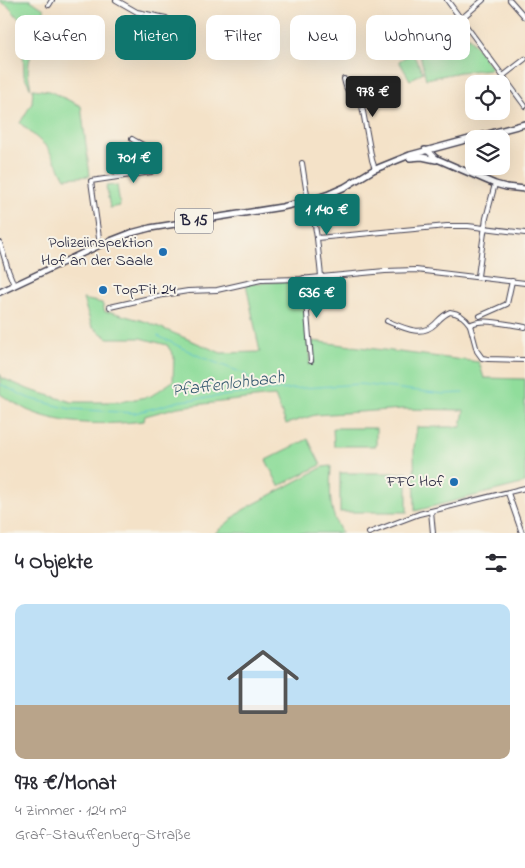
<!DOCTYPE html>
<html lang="de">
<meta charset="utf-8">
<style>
:root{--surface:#fff;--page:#f2f2f3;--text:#2b2b33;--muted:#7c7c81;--line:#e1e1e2;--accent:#0f766e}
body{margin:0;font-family:"Indie Flower",sans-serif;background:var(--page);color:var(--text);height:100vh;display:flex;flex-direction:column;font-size:19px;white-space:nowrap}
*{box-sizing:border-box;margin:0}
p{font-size:16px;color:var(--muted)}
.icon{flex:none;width:28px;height:28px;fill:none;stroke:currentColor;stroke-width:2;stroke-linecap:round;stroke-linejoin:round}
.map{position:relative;height:533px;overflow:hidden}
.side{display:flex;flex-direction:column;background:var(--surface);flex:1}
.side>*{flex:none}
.hud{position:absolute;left:15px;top:15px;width:495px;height:45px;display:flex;gap:10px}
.tools{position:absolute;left:465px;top:75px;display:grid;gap:10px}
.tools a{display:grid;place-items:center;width:45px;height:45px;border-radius:10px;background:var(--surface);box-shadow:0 5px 20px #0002;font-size:25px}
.price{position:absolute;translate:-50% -42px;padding:0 11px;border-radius:5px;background:var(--accent);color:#fff;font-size:16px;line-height:32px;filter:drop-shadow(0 1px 2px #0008)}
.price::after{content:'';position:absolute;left:50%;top:30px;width:15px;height:11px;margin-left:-8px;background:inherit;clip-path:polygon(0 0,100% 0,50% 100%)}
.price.active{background:#222;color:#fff}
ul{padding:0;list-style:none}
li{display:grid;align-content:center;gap:10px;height:265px;padding:0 15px}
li+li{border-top:1px solid var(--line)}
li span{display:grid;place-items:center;height:155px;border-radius:10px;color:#555}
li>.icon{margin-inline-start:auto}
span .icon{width:90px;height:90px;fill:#fffc;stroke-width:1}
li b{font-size:21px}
h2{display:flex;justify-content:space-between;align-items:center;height:60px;padding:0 15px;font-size:21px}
.tag{padding:0 18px;border-radius:10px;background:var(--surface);box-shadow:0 5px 20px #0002;font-size:18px;line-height:45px}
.tag.active{background:var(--accent);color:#fff}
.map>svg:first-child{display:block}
</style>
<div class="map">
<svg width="525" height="533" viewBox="0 0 525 533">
<rect width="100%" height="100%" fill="#f7f3e8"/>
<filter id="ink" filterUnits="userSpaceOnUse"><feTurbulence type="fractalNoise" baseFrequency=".02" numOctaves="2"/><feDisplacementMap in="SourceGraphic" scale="10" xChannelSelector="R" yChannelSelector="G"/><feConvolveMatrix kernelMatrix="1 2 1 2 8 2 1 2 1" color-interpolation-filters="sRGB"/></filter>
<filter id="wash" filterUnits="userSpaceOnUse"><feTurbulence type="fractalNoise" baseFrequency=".0096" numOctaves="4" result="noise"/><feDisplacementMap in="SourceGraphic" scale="20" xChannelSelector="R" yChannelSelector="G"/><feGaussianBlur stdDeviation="1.12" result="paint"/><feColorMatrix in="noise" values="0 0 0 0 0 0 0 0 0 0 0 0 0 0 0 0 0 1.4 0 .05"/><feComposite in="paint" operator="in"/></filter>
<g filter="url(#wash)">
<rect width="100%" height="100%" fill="#f4e2c8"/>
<g fill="#90dd9b" stroke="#59806b">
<polygon points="0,0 30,0 44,9 44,15 36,33 29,63 28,72 31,89 24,75 22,22 7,5 0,2"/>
<polygon points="469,37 492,69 460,72 426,79 419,50"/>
<polygon points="412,53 423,72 410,80 399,61"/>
<polygon points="33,89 49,91 81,106 90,176 65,178 47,147 20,123 32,103"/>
<polygon points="117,185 120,206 110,208 106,186"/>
<path d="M303 280 310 362 308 365 314 362 312 341 479 362 484 378 525 379V483L415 511 414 447 417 427H461L464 410 403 409 315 415 286 424 275 396 263 397 178 407 145 416 144 421C105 425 64 426 27 410 18 405 9 400 0 394V374L2 378 30 390 72 402H119L151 396 173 381 174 356 167 345 141 338H108L92 327 83 299 102 303 105 312H111L147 322 221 353 260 352 246 284Z"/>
<polygon points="333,428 376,428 376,446 334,446"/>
<polygon points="308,439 321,465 279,486 266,460"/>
<path d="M331 466C330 491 328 511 342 533H215L243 510 323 467Z"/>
<rect x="340" y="473" width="67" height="39"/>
</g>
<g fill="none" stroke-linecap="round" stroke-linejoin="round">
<g stroke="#54bed0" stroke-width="1">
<polyline points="158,336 201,357 245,374 263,391"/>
<polyline points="0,384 28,398 70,409 135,413 180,401 263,391 359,384 444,394 463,393"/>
</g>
</g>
</g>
<g filter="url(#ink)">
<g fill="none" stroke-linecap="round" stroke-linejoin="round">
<g stroke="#423f50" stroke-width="6">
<g id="minor">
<polyline points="116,0 137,12 166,18"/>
<polyline points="447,0 525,106"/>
<polyline points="510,0 525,17"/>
<polyline points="49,5 52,0"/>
<polyline points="461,19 483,0"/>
<polyline points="503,76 525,59"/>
<path d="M344 79C345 84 346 89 349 92 354 98 358 99 362 106L372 160 375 169"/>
<polyline points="302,163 307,195 314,219 317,238 321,276"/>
<polyline points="317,238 447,226 468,226 525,233"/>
<polyline points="0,243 8,270 14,285"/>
<path d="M100 245 91 181 151 172C155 169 156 167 156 161 155 149 142 145 132 139"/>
<polyline points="478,276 486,218 495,184"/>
<polyline points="304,278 311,361"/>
<polyline points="110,307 163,295 188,291 217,290 261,280 300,279 385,271 416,270 525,283"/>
<polyline points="480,316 507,304 512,281"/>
<path d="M387 321C402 327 421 338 435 324 440 319 443 315 450 312 459 313 465 317 470 325"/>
<path d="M525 327C511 325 481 317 470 325L477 351 482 358 488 359 525 360"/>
<polyline points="508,493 522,533"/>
<polyline points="431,511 433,533"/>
<polyline points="369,533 419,514 525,488"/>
</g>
</g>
<g stroke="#423f50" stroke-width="8">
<g id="major">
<path d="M425 150C431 151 432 156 437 159L495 184 506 187 525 189"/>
<polyline points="410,158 422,157 436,160"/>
<polyline points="0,292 100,245 131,233 150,228 282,207 308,201 329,194 345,187 373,170 410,155 525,124"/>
</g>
</g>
<use href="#minor" stroke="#fff" stroke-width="4"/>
<use href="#major" stroke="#fff" stroke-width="5"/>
</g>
</g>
<g fill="#1f6fb2" stroke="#f7f3e8" stroke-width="2">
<circle cx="163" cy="252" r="5"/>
<circle cx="103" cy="290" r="5"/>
<circle cx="454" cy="482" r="5"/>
</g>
<g text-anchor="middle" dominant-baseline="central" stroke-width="4" stroke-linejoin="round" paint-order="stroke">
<rect fill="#f7f3e8" stroke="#62616f" stroke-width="1" x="175" y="208.5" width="38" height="25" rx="4"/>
<g font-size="15" font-weight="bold" fill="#22223b">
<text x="194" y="221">B 15</text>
</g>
<g font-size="16" fill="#22223b" stroke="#f7f3e8" text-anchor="end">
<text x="153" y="243">Polizeiinspektion<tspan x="153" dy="18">Hof an der Saale</tspan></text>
<text x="113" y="290" text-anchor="start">TopFit 24</text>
<text x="444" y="482">FFC Hof</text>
</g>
<g font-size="18" font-style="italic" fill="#34596f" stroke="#f7f3e8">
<text transform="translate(228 385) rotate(-7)">Pfaffenlohbach</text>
</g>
</g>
</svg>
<div class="tools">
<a><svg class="icon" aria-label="locate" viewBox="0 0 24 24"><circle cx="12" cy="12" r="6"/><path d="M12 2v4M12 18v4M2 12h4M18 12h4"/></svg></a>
<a><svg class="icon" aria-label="layers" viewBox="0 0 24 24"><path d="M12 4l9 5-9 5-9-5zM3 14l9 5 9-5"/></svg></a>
</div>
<b class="price active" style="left:373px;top:118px">978 €</b>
<b class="price" style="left:134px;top:184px">701 €</b>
<b class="price" style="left:327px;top:236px">1 140 €</b>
<b class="price" style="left:317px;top:319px">636 €</b>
<div class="hud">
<a class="tag">Kaufen</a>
<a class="tag active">Mieten</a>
<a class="tag">Filter</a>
<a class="tag">Neu</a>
<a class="tag">Wohnung</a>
</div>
</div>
<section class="side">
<h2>4 Objekte<svg class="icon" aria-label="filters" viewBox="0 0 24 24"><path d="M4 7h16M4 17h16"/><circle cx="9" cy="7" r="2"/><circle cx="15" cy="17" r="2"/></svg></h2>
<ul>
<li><span style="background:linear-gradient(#bfe0f5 65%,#b9a48a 0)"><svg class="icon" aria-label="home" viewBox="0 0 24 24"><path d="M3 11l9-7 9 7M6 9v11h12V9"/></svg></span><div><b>978 €/Monat</b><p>4 Zimmer · 124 m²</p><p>Graf-Stauffenberg-Straße</p></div></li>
</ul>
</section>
